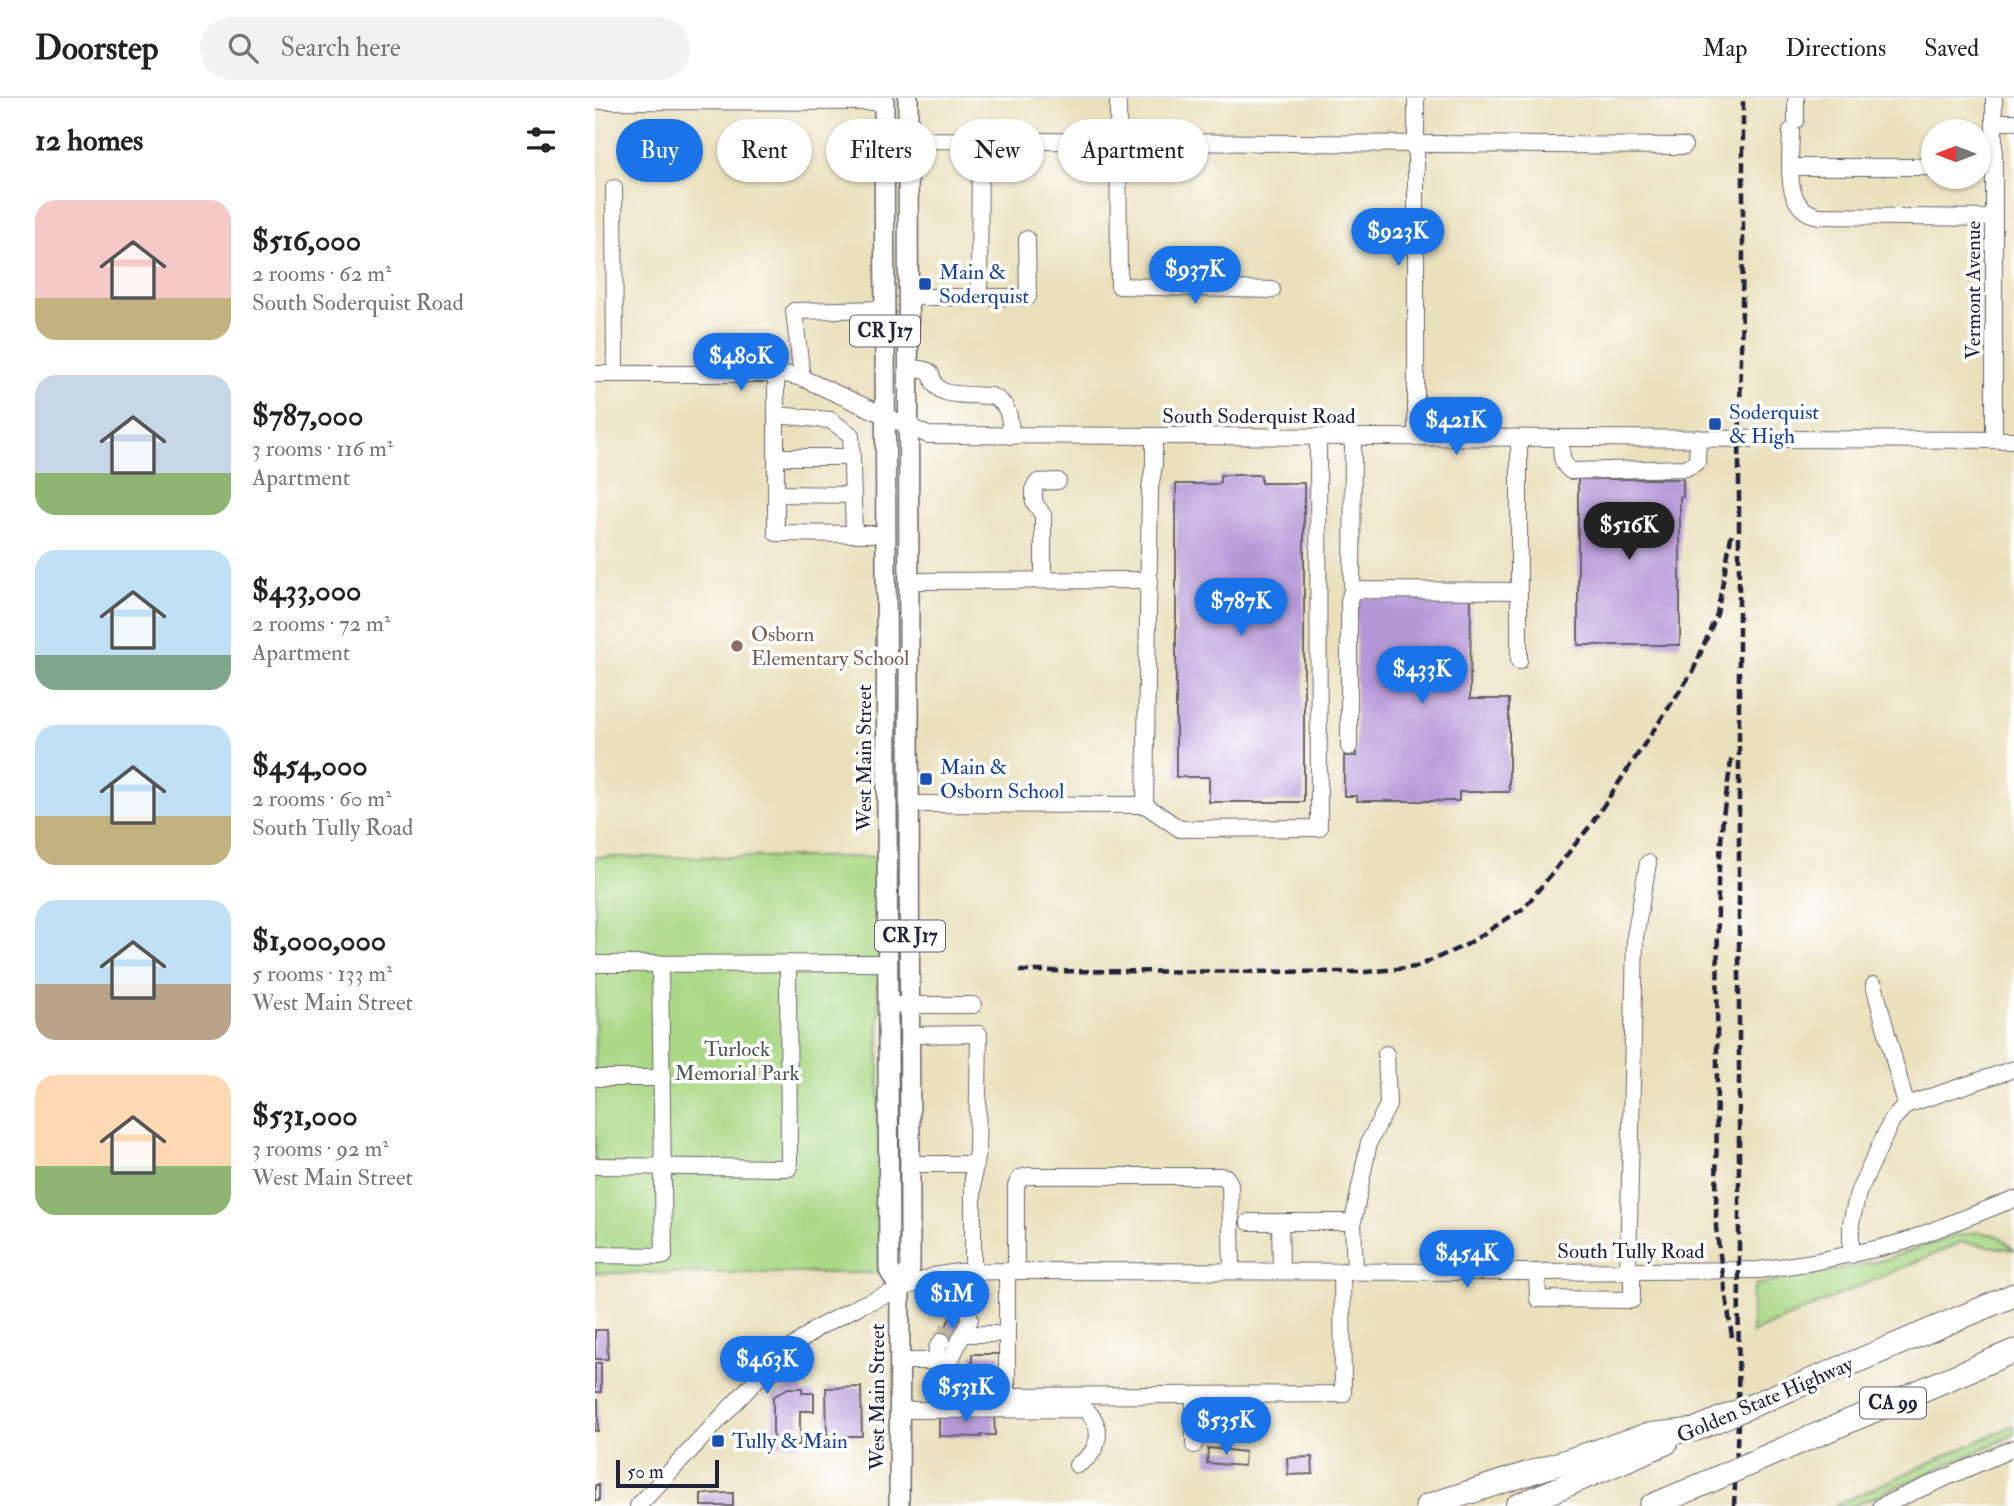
<!DOCTYPE html>
<meta charset="utf-8">
<style>
:root{--surface:#fff;--page:#f2f2f2;--text:#222;--muted:#767676;--line:#e0e0e0;--accent:#1a73e8}
body{margin:0;font-family:"IM FELL Double Pica",serif;background:var(--page);color:var(--text);height:100vh;display:flex;flex-direction:column;font-size:26px;white-space:nowrap}
*{box-sizing:border-box;margin:0}
p{font-size:23px;color:var(--muted)}
.icon{flex:none;width:38px;height:38px;fill:none;stroke:currentColor;stroke-width:2;stroke-linecap:round;stroke-linejoin:round}
.map{position:relative;flex:1;overflow:hidden}
.panel{display:flex;flex-direction:column;background:var(--surface);width:595px}
.panel>*{flex:none}
.guide{position:absolute;left:21px;top:21px;width:665px;height:63px;display:flex;gap:14px}
.needle{width:46px;rotate:270deg}
.tools{position:absolute;left:1326px;top:21px;display:grid;gap:14px}
.tools a{display:grid;place-items:center;width:70px;height:70px;border-radius:50%;background:var(--surface);box-shadow:0 2px 5px #0004;font-size:35px}
.scale{position:absolute;left:21px;bottom:18px;width:103px;box-sizing:border-box;padding-left:7px;border:4px solid #22223b;border-top:0;font-size:19px;line-height:24px;white-space:nowrap;color:#22223b;-webkit-text-stroke:5px #fff;paint-order:stroke}
.price{position:absolute;translate:-50% -60px;padding:0 16px;border-radius:24px;background:var(--accent);color:#fff;font-size:23px;line-height:46px;filter:drop-shadow(0 2px 4px #0008)}
.price::after{content:'';position:absolute;left:50%;top:42px;width:21px;height:16px;margin-left:-10px;background:inherit;clip-path:polygon(0 0,100% 0,50% 100%)}
.price.active{background:#222;color:#fff}
ul{padding:0;list-style:none}
li{display:flex;align-items:center;gap:21px;height:175px;padding:0 35px}
li span{display:grid;place-items:center;flex:none;width:196px;height:140px;border-radius:21px;color:#555}
li>.icon{margin-inline-start:auto}
span .icon{width:84px;height:84px;fill:#fffc;stroke-width:1}
li b{font-size:30px}
h2{display:flex;justify-content:space-between;align-items:center;height:84px;padding:0 35px;font-size:30px}
.chip{padding:0 24px;border-radius:32px;background:var(--surface);box-shadow:0 2px 5px #0004;font-size:24px;line-height:63px}
.chip.active{background:var(--accent);color:#fff}
header{display:flex;align-items:center;gap:42px;box-sizing:border-box;height:98px;padding:0 35px;background:var(--surface);border-bottom:2px solid var(--line)}
header strong{font-size:33px}
nav{display:flex;gap:38px;margin-inline-start:auto;font-size:24px}
.search{width:490px;height:63px;background:var(--page);display:flex;align-items:center;gap:18px;box-sizing:border-box;padding:0 24px;border-radius:38px;color:var(--muted);font-size:26px}
main{display:flex;flex:1;min-height:0}
.map>svg:first-child{display:block}
</style>
<header>
<strong>Doorstep</strong>
<div class="search"><svg class="icon" aria-label="search" viewBox="0 0 24 24"><circle cx="10" cy="10" r="6"/><path d="M15 15l6 6"/></svg>Search here</div>
<nav><a>Map</a><a>Directions</a><a>Saved</a></nav>
</header>
<main>
<section class="panel">
<h2>12 homes<svg class="icon" aria-label="filters" viewBox="0 0 24 24"><path d="M4 7h16M4 17h16"/><circle cx="9" cy="7" r="2"/><circle cx="15" cy="17" r="2"/></svg></h2>
<ul>
<li><span style="background:linear-gradient(#f6c9c9 70%,#c2b280 0)"><svg class="icon" aria-label="home" viewBox="0 0 24 24"><path d="M3 11l9-7 9 7M6 9v11h12V9"/></svg></span><div><b>$516,000</b><p>2 rooms · 62 m²</p><p>South Soderquist Road</p></div></li>
<li><span style="background:linear-gradient(#c9d6e8 70%,#8fb573 0)"><svg class="icon" aria-label="home" viewBox="0 0 24 24"><path d="M3 11l9-7 9 7M6 9v11h12V9"/></svg></span><div><b>$787,000</b><p>3 rooms · 116 m²</p><p>Apartment</p></div></li>
<li><span style="background:linear-gradient(#bfe0f5 75%,#7fa58c 0)"><svg class="icon" aria-label="home" viewBox="0 0 24 24"><path d="M3 11l9-7 9 7M6 9v11h12V9"/></svg></span><div><b>$433,000</b><p>2 rooms · 72 m²</p><p>Apartment</p></div></li>
<li><span style="background:linear-gradient(#bfe0f5 65%,#c2b280 0)"><svg class="icon" aria-label="home" viewBox="0 0 24 24"><path d="M3 11l9-7 9 7M6 9v11h12V9"/></svg></span><div><b>$454,000</b><p>2 rooms · 60 m²</p><p>South Tully Road</p></div></li>
<li><span style="background:linear-gradient(#bfe0f5 60%,#b9a48a 0)"><svg class="icon" aria-label="home" viewBox="0 0 24 24"><path d="M3 11l9-7 9 7M6 9v11h12V9"/></svg></span><div><b>$1,000,000</b><p>5 rooms · 133 m²</p><p>West Main Street</p></div></li>
<li><span style="background:linear-gradient(#ffd9b3 65%,#8fb573 0)"><svg class="icon" aria-label="home" viewBox="0 0 24 24"><path d="M3 11l9-7 9 7M6 9v11h12V9"/></svg></span><div><b>$531,000</b><p>3 rooms · 92 m²</p><p>West Main Street</p></div></li>
</ul>
</section>
<div class="map">
<svg width="1419" height="1408" viewBox="0 0 1419 1408">
<rect width="100%" height="100%" fill="#fff"/>
<filter id="ink" filterUnits="userSpaceOnUse"><feTurbulence type="fractalNoise" baseFrequency=".0143" numOctaves="2"/><feDisplacementMap in="SourceGraphic" scale="14" xChannelSelector="R" yChannelSelector="G"/><feConvolveMatrix kernelMatrix="1 2 1 2 8 2 1 2 1" color-interpolation-filters="sRGB"/></filter>
<filter id="wash" filterUnits="userSpaceOnUse"><feTurbulence type="fractalNoise" baseFrequency=".00686" numOctaves="4" result="noise"/><feDisplacementMap in="SourceGraphic" scale="28" xChannelSelector="R" yChannelSelector="G"/><feGaussianBlur stdDeviation="1.57" result="paint"/><feColorMatrix in="noise" values="0 0 0 0 0 0 0 0 0 0 0 0 0 0 0 0 0 1.4 0 .05"/><feComposite in="paint" operator="in"/></filter>
<g filter="url(#wash)">
<rect width="100%" height="100%" fill="#eae0bc"/>
<g fill="#aad885" stroke="#667d60" stroke-width="2">
<rect x="0" y="759" width="284" height="416"/>
<polygon points="1383,1134 1404,1138 1419,1152 1366,1144 1157,1235 1157,1195 1161,1187 1285,1163 1360,1138"/>
<polygon points="1419,1327 1419,1337 1258,1408 1239,1408"/>
</g>
<g id="blocks">
<g fill="#b597d8">
<polygon points="625,377 666,377 666,385 709,385 709,704 614,704 614,679 581,679 581,386 625,386"/>
<polygon points="983,381 1088,381 1088,399 1085,399 1085,547 983,547"/>
<polygon points="761,500 876,500 875,601 914,601 914,694 864,694 864,703 762,703 762,698 749,698 749,658 761,658"/>
<polygon points="356,1218 369,1225 358,1248 344,1242"/>
<polygon points="0,1232 12,1232 13,1261 0,1261"/>
<polygon points="377,1256 405,1256 405,1299 377,1300"/>
<rect x="0" y="1265" width="6" height="29"/>
<polygon points="266,1289 267,1338 232,1338 231,1290"/>
<polygon points="193,1290 207,1290 207,1295 219,1295 219,1313 205,1313 205,1347 178,1347 178,1299"/>
<rect x="0" y="1302" width="3" height="31"/>
<polygon points="344,1314 399,1315 400,1337 386,1337 386,1339 344,1338"/>
<polygon points="617,1315 638,1315 638,1336 617,1337"/>
<polygon points="613,1350 650,1354 649,1368 612,1365"/>
<polygon points="717,1359 718,1376 693,1377 692,1360"/>
<rect x="0" y="1387" width="4" height="16"/>
<polygon points="138,1395 138,1408 106,1408 106,1396"/>
</g>
</g>
</g>
<g filter="url(#ink)">
<use href="#blocks" fill-opacity="0" stroke="#686468" stroke-width="2"/>
<g fill="none" stroke-linecap="round" stroke-linejoin="round">
<polyline stroke="#c2baa2" stroke-width="16" stroke-dasharray="16 8" stroke-linecap="butt" points="347,1243 359,1220"/>
<g stroke="#686468" stroke-width="18">
<g id="minor">
<polyline points="523,0 524,188 677,192"/>
<polyline points="821,0 821,340"/>
<polyline points="1201,0 1201,22"/>
<polyline points="1399,0 1399,342"/>
<polyline points="0,3 289,4"/>
<polyline points="1399,24 1419,24"/>
<path d="M1196 33C1196 61 1186 113 1225 118L1399 120"/>
<polyline points="313,42 1089,48"/>
<polyline points="1196,69 1339,69"/>
<polyline points="19,90 20,276"/>
<polyline points="314,199 384,199 385,42"/>
<polyline points="384,199 433,199 432,141"/>
<path d="M314 270C350 271 328 281 346 292 355 298 385 297 396 298 415 305 415 321 416 338"/>
<polyline points="0,276 190,276 207,280 333,337 1419,342"/>
<polyline points="207,280 199,213 290,211"/>
<polyline points="181,317 235,322 256,337 259,436 181,435 181,275"/>
<polyline points="758,340 757,492 924,493"/>
<path d="M966 340C967 353 964 365 976 373L1091 370 1102 364 1103 340"/>
<polyline points="181,359 257,359"/>
<polyline points="181,396 258,397"/>
<polyline points="259,436 291,436"/>
<polyline points="448,482 448,417 439,404 439,389 443,384 463,383"/>
<polyline points="315,483 555,482"/>
<polyline points="924,563 924,340"/>
<polyline points="754,649 754,503 757,492"/>
<polyline points="315,706 550,707 555,390 559,367 559,339"/>
<polyline points="550,707 585,731 724,730 723,340"/>
<polyline points="0,866 292,865"/>
<polyline points="1279,887 1311,1007"/>
<polyline points="292,907 378,907"/>
<polyline points="315,937 384,936 382,1053 378,1078 378,1173 372,1211 375,1221 355,1263"/>
<polyline points="0,980 67,980"/>
<polyline points="316,1066 380,1066"/>
<polyline points="0,1068 194,1070 193,865"/>
<polyline points="654,1124 685,1124 686,1173"/>
<polyline points="685,1124 758,1124 760,1173"/>
<polyline points="758,1124 774,1044 793,1007 791,956"/>
<polyline points="0,1157 69,1158 65,866"/>
<polyline points="1256,1157 1256,1125 1263,1095 1297,1022 1311,1007 1419,971"/>
<polyline points="412,1173 412,1298 748,1296 747,1173"/>
<polyline points="421,1173 421,1088 425,1080 433,1078 625,1078 631,1079 635,1086 637,1173"/>
<polyline points="942,1174 943,1201 1037,1202 1037,1174"/>
<polyline points="1033,1174 1040,839 1053,765"/>
<polyline points="368,1236 400,1236"/>
<polyline points="305,1263 355,1263 355,1303"/>
<polyline points="341,1263 342,1250 347,1243"/>
<polyline points="599,1297 599,1347"/>
<path d="M305 1312 490 1311C510 1329 506 1354 482 1367"/>
<polyline points="43,1408 165,1278 187,1257 222,1230 266,1207 339,1178 364,1174 412,1173 942,1174 1164,1172 1218,1164 1285,1150 1311,1143 1419,1101"/>
<polyline points="1286,1408 1419,1350"/>
</g>
</g>
<g stroke="#686468" stroke-width="22">
<g id="major">
<polyline points="289,0 294,1172 305,1191"/>
<polyline points="304,1408 305,1191 315,1171 315,1159 313,0"/>
</g>
</g>
<g stroke="#686468" stroke-width="25">
<g id="highway">
<polyline points="1177,1299 1419,1197"/>
<polyline points="1177,1356 1419,1253"/>
<polyline points="832,1408 1052,1337 1099,1332"/>
<polyline points="922,1408 1071,1345"/>
<polyline points="1056,1408 1099,1390"/>
</g>
</g>
<use href="#minor" stroke="#fff" stroke-width="16"/>
<use href="#major" stroke="#fff" stroke-width="19"/>
<use href="#highway" stroke="#fff" stroke-width="23"/>
<g stroke="#22223b" stroke-width="4.5" stroke-dasharray="10 5" stroke-linecap="butt">
<polyline points="424,873 771,874 821,869 871,847 929,810 995,728 1098,573 1122,516 1137,433"/>
<polyline points="1137,1239 1121,1130 1123,784 1128,718 1137,657"/>
<polyline points="1139,1408 1143,1326 1144,1172 1144,363 1148,154 1148,0"/>
</g>
<g stroke="#686468" stroke-width="25" stroke-linecap="butt">
<g id="highway-bridge">
<polyline points="1099,1332 1177,1299"/>
<polyline points="1099,1390 1177,1356"/>
</g>
</g>
<use href="#highway-bridge" stroke="#fff" stroke-width="23"/>
</g>
</g>
<g fill="#1a4fb4" stroke="#fff" stroke-width="2.5">
<rect x="323" y="179" width="14" height="14" rx="3.5"/>
<rect x="1113" y="319" width="14" height="14" rx="3.5"/>
<rect x="324" y="674" width="14" height="14" rx="3.5"/>
<rect x="116" y="1336" width="14" height="14" rx="3.5"/>
</g>
<circle fill="#8d6e63" stroke="#fff" stroke-width="2.5" cx="142" cy="548" r="7"/>
<g text-anchor="middle" dominant-baseline="central" stroke-width="7" stroke-linejoin="round" paint-order="stroke">
<g fill="#fff" stroke="#646476" stroke-width="2">
<rect x="255" y="217.5" width="70" height="31" rx="5"/>
<rect x="280" y="822.5" width="70" height="31" rx="5"/>
<rect x="1265" y="1289.5" width="66" height="31" rx="5"/>
</g>
<g font-size="19" font-weight="bold" fill="#22223b">
<text x="290" y="233">CR J17</text>
<text x="315" y="838">CR J17</text>
<text x="1298" y="1305">CA 99</text>
</g>
<g font-size="21" fill="#164399" stroke="#fff" text-anchor="start">
<text x="344" y="174">Main &amp;<tspan x="344" dy="24">Soderquist</tspan></text>
<text x="1134" y="314">Soderquist<tspan x="1134" dy="24">&amp; High</tspan></text>
<text x="345" y="669">Main &amp;<tspan x="345" dy="24">Osborn School</tspan></text>
<text x="137" y="1343">Tully &amp; Main</text>
</g>
<g font-size="21" fill="#22223b" stroke="#fff">
<text transform="translate(1378 192) rotate(-90)">Vermont Avenue</text>
<text x="664" y="318">South Soderquist Road</text>
<text transform="translate(269 660) rotate(-90)">West Main Street</text>
<text x="1036" y="1153">South Tully Road</text>
<text transform="translate(282 1299) rotate(-90)">West Main Street</text>
<text transform="translate(1170 1302) rotate(-23)">Golden State Highway</text>
</g>
<g font-size="21" fill="#785e54" stroke="#fff" text-anchor="start">
<text x="156" y="536">Osborn<tspan x="156" dy="24">Elementary School</tspan></text>
</g>
<g font-size="21" fill="#4b5951" stroke="#fff">
<text x="142" y="951">Turlock<tspan x="142" dy="24">Memorial Park</tspan></text>
</g>
</g>
</svg>
<div class="tools">
<a><svg class="needle" viewBox="-14 -14 28 28"><path d="M0-13l5 13h-10z" fill="#e53935"/><path d="M0 13l5-13h-10z" fill="#767676"/></svg></a>
</div>
<div class="scale">50 m</div>
<b class="price" style="left:803px;top:170px">$923K</b>
<b class="price" style="left:600px;top:208px">$937K</b>
<b class="price" style="left:146px;top:295px">$480K</b>
<b class="price" style="left:861px;top:359px">$421K</b>
<b class="price active" style="left:1034px;top:464px">$516K</b>
<b class="price" style="left:646px;top:540px">$787K</b>
<b class="price" style="left:827px;top:608px">$433K</b>
<b class="price" style="left:872px;top:1192px">$454K</b>
<b class="price" style="left:357px;top:1233px">$1M</b>
<b class="price" style="left:172px;top:1298px">$463K</b>
<b class="price" style="left:371px;top:1326px">$531K</b>
<b class="price" style="left:631px;top:1359px">$535K</b>
<div class="guide">
<a class="chip active">Buy</a>
<a class="chip">Rent</a>
<a class="chip">Filters</a>
<a class="chip">New</a>
<a class="chip">Apartment</a>
</div>
</div>
</main>
